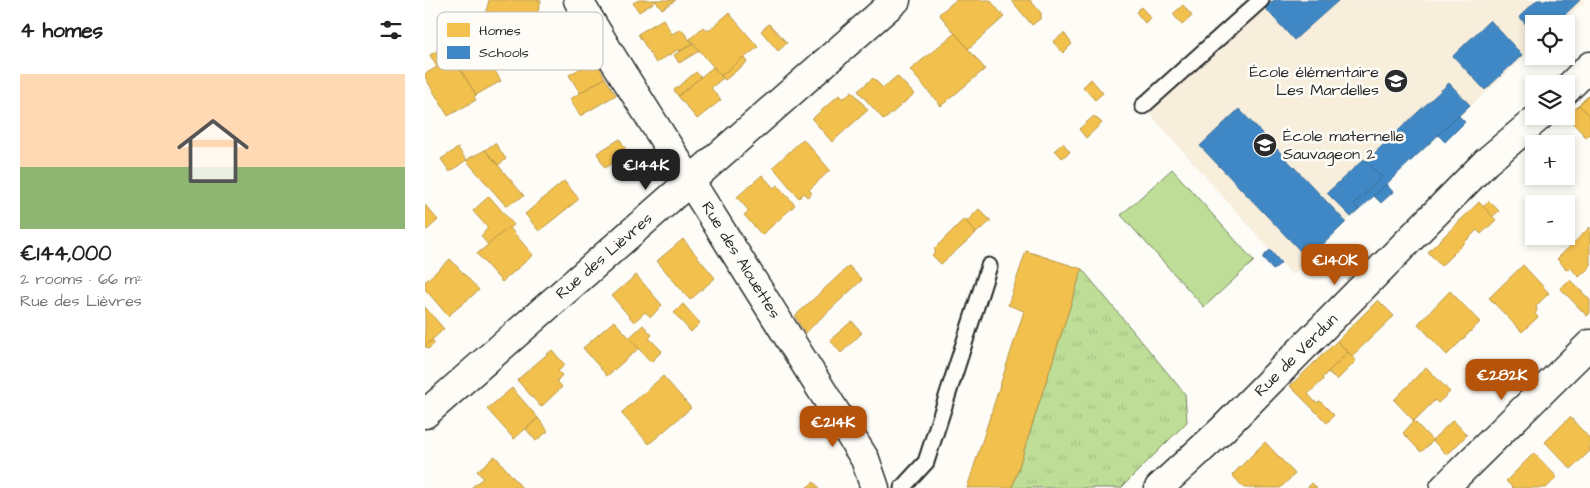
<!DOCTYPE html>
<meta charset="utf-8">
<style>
:root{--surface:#fff;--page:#f6f6f6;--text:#222;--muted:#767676;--accent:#b45309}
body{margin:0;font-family:"Architects Daughter",sans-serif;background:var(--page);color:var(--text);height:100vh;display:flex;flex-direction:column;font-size:19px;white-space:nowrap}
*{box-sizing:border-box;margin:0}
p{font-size:16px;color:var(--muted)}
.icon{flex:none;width:28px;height:28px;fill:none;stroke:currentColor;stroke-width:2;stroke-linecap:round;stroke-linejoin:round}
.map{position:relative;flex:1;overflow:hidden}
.side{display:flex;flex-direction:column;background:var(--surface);width:425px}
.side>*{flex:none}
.controls{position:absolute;left:1100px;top:15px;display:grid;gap:10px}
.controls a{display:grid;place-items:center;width:50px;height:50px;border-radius:0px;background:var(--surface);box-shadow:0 2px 8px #0003;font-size:25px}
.price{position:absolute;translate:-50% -42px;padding:0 11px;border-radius:10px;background:var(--accent);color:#fff;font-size:16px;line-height:32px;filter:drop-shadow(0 1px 2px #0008)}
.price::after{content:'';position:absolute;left:50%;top:30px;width:15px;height:11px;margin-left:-8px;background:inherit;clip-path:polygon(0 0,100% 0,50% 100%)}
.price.on{background:#222;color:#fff}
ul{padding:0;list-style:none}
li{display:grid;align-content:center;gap:10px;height:265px;padding:0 20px}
li span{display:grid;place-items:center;height:155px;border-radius:0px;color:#555}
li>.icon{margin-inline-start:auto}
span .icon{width:90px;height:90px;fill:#fffc;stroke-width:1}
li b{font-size:21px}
h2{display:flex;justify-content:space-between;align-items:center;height:60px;padding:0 20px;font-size:21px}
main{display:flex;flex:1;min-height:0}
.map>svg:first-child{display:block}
</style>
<main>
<section class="side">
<h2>4 homes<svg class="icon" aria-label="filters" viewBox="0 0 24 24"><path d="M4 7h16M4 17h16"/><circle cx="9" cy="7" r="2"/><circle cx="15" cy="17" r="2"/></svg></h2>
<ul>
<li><span style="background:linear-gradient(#ffd9b3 60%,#8fb573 0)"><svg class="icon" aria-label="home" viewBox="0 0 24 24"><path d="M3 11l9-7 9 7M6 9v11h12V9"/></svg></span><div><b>€144,000</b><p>2 rooms · 66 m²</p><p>Rue des Lièvres</p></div></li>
</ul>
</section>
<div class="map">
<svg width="1165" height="488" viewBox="0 0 1165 488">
<defs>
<pattern id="grass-tufts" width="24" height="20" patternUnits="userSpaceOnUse" patternTransform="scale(1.25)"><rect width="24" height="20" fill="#bede97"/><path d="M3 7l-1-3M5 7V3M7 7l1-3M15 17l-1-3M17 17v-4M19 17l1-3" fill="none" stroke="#a3bf82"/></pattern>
</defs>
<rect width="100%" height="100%" fill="#fdfcf7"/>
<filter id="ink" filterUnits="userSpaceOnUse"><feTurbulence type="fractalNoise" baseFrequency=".02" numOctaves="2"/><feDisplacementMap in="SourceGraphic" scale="10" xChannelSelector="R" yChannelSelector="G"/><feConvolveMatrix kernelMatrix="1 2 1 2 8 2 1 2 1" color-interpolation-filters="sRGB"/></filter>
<g filter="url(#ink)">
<polygon fill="#f7eedc" points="836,0 1161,0 1135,24 1109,24 1109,48 961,184 867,275 718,106"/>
<polygon fill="url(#grass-tufts)" stroke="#748461" points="657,269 760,394 762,422 696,488 587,488"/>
<polygon fill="#bede97" stroke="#748461" points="747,169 829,261 779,307 696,215"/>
<g fill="#f2c14e" stroke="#b69444">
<polygon points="64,0 116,0 106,37 70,30 73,15 61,12"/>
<polygon points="214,0 230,0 231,1 214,12 208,3"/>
<polygon points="230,0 251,0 237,9"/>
<polygon points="531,0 565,0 579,17 543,49 514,14"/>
<polygon points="586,0 605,0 616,13 616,18 607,25"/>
<polygon points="758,5 767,16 757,25 748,14"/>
<polygon points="716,7 726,18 720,23 711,12"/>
<polygon points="304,13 333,47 296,76 265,39 278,27 283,31"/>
<polygon points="238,19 247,34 256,29 268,44 255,51 254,49 231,63 213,34"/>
<polygon points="344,24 362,43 353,51 336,31"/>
<polygon points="530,33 560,69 516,106 485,70"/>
<polygon points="639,33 647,44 638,53 628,42"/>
<polygon points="33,39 39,50 52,41 76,81 51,95 21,46"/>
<polygon points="268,44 274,51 254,63 249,55"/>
<polygon points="21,46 51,95 49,97 51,100 23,116 0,77 0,74 12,67 5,55"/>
<polygon points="318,57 322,62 300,80 296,76"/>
<polygon points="170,60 180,78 155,93 144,75"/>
<polygon points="288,67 298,78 286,88 296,100 272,119 253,96"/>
<polygon points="271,72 276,77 253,96 249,90"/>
<polygon points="472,76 489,94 459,120 433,91 448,78 458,88"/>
<polygon points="180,78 191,95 155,116 145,99"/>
<polygon points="666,79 678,93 670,100 658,87"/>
<polygon points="427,91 443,110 407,142 387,119 414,95 418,99"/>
<polygon points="1163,96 1165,98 1165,116 1154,105"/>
<polygon points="1154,105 1165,116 1165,133 1161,137 1142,117"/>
<polygon points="669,116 677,123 661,138 654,129"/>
<polygon points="195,139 203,154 180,168 172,153"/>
<polygon points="378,139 405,170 384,190 387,193 382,197 379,193 374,198 348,167"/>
<polygon points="70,143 81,159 73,165 60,150"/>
<polygon points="638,143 645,152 637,158 630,150"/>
<polygon points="33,148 41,160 25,172 16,159"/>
<polygon points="60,150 73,165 99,196 81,206 41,160"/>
<polygon points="1106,157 1109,160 1109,171 1101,162"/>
<polygon points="337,175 349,188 352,185 370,205 337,235 319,215 324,211 312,197"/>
<polygon points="139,181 154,199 114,231 100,214"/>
<polygon points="64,196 89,225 63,245 56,236 63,228 48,211"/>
<polygon points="1064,201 1074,211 1067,217 1058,207"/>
<polygon points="1054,202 1071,220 1056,234 1052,230 1016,266 1003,252"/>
<polygon points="0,205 13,220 2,230 0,228"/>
<polygon points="554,209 566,221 551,233 541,222"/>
<polygon points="539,219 551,233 516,264 507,255 511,252 509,249"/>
<polygon points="84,227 108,255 77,282 52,254"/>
<polygon points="1165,227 1165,267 1154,277 1145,267 1142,270 1132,259"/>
<polygon points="258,239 290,278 265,300 232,261"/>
<polygon points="601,251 657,269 587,488 542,488 599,311 583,305"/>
<polygon points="25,259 54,290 23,316 0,289 0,282"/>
<polygon points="1098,265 1124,293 1111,306 1112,310 1110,314 1113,317 1097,332 1064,298"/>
<polygon points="424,266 437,280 380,333 370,316"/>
<polygon points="211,275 237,305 226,317 220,312 209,322 187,296"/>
<polygon points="1145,280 1165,300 1165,313 1162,316 1135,288"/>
<polygon points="1025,291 1055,322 1022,355 993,324"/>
<polygon points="953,300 969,316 927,356 912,341"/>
<polygon points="258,304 275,323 266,332 249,313"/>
<polygon points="0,307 19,329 0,346"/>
<polygon points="189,321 214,348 182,376 158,348"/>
<polygon points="427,321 437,333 416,353 405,340"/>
<polygon points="218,325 227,335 224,338 237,351 226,362 204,338"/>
<polygon points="7,340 10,343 3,349 0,346"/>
<polygon points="912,341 923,352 897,378 898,380 883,394 891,403 895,401 909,415 902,423 865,386"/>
<polygon points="127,350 140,365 133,371 137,375 132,381 137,387 116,407 92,380"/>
<polygon points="923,352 931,361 912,380 903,372"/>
<polygon points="1001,367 1025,392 1013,403 1010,400 989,421 969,400"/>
<polygon points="238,376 266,408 224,444 196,413"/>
<polygon points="87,388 113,418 89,439 62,409"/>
<polygon points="1145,417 1165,439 1165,451 1146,469 1120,442"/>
<polygon points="113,418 123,431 111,441 101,429"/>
<polygon points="1028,420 1042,435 1022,455 1007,440"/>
<polygon points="989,421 1008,441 996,452 978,433"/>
<polygon points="840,442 870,474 855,488 819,488 807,475"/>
<polygon points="1109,453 1132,477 1121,488 1088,488 1081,481"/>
<polygon points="70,456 97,488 46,488 58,478 52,471"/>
<polygon points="389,482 394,488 381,488"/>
<polygon points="887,483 892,488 882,488"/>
</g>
<g fill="#3f88c5" stroke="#396c97">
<polygon points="849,0 914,0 869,40 840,8"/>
<polygon points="1112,0 1155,0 1130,24 1109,24 1109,33 1094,17"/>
<polygon points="1065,20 1097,55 1060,90 1028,56"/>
<polygon points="1024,83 1045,105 934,210 929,204 957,177 941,161"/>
<polygon points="814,109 921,222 883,259 775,146"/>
<polygon points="1033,115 1040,122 1020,142 1013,135"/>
<polygon points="939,159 957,177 929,204 934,210 926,217 902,193"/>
<polygon points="961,184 968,192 956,203 949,196"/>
<polygon points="845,250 856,263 848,270 837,258"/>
</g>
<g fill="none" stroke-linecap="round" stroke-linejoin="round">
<g stroke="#2b2b2b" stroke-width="19">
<g id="service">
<polyline points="718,106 836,0"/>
<polyline points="477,488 501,462 564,266"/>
</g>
</g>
<g stroke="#2b2b2b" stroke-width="31">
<g id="minor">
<polyline points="153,0 187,57 440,459 450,488"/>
<polyline points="1141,90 1165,66"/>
<polyline points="0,414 471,0"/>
<polyline points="734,488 797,430 1061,162 1115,116"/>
<polyline points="1019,488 1165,344"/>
</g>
</g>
<use href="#service" stroke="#fdfcf7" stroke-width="15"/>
<use href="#minor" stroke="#fdfcf7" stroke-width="28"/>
</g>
</g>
<defs>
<g id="school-disc" transform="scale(1.25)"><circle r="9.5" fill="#2b2b2b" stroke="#fdfcf7"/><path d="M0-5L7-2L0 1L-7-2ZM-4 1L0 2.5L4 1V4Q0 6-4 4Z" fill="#fff"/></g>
</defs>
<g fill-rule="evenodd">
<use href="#school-disc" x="971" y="81"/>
<use href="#school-disc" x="840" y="145"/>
</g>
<g text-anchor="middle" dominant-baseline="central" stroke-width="5" stroke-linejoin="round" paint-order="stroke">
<g font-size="16" fill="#2b2b2b" stroke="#fdfcf7" text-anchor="end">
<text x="954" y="72">École élémentaire<tspan x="954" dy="18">Les Mardelles</tspan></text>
<text x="858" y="136" text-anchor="start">École maternelle<tspan x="858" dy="18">Sauvageon 2</tspan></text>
</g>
<g font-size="16" fill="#2b2b2b" stroke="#fdfcf7">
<text transform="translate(179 256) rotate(-41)">Rue des Lièvres</text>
<text transform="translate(316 260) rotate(58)">Rue des Alouettes</text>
<text transform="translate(871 355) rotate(-45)">Rue de Verdun</text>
</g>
</g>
<rect x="12" y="12" width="166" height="58" rx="8" fill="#fdfcf7" stroke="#bebdba" stroke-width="1"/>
<rect x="22" y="23" width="23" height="14" fill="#f2c14e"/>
<rect x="22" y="46" width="23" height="13" fill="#3f88c5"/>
<g font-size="14" fill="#2b2b2b">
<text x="54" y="35">Homes</text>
<text x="54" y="57">Schools</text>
</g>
</svg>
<div class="controls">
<a><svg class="icon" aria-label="locate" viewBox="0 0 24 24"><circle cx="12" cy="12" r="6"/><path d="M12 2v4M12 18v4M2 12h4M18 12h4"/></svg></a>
<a><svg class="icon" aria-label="layers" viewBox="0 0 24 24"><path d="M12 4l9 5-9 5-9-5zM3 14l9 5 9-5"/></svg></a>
<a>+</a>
<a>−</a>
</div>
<b class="price on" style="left:221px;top:191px">€144K</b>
<b class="price" style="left:910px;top:286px">€140K</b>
<b class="price" style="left:1077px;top:401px">€282K</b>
<b class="price" style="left:408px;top:448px">€214K</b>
</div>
</main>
